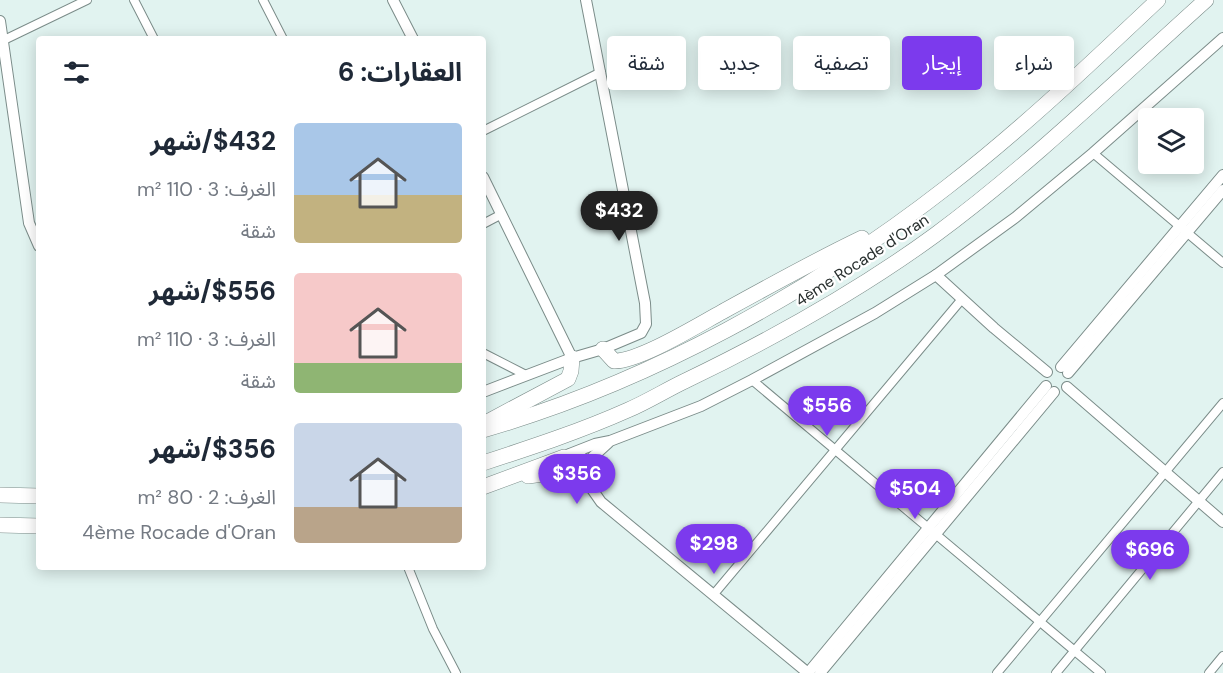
<!DOCTYPE html>
<html lang="ar">
<meta charset="utf-8">
<style>
:root{--surface:#fff;--page:#f6f6f7;--text:#1f2937;--muted:#747a83;--accent:#7c3aed}
body{margin:0;font-family:"DM Sans","Noto Sans Arabic",sans-serif;background:var(--page);color:var(--text);direction:rtl;height:100vh;display:flex;flex-direction:column;font-size:22px;white-space:nowrap}
*{box-sizing:border-box;margin:0}
p{font-size:20px;color:var(--muted)}
.icon{flex:none;width:33px;height:33px;fill:none;stroke:currentColor;stroke-width:2;stroke-linecap:round;stroke-linejoin:round}
.map{position:relative;flex:1;overflow:hidden;direction:ltr}
.drawer{position:absolute;left:36px;top:36px;width:450px;height:534px;display:flex;flex-direction:column;background:var(--surface);border-radius:6px;box-shadow:0 3px 15px #0003;direction:rtl}
.drawer>*{flex:none}
.banner{position:absolute;left:504px;top:36px;width:570px;height:54px;direction:rtl;display:flex;gap:12px}
.controls{position:absolute;left:1138px;top:108px;display:grid;gap:12px}
.controls a{display:grid;place-items:center;width:66px;height:66px;border-radius:6px;background:var(--surface);box-shadow:0 3px 15px #0003;font-size:30px}
.price{position:absolute;translate:-50% -51px;padding:0 14px;border-radius:21px;background:var(--accent);color:#fff;font-size:20px;line-height:39px;filter:drop-shadow(0 2px 3px #0008)}
.price::after{content:'';position:absolute;left:50%;top:36px;width:18px;height:14px;margin-left:-9px;background:inherit;clip-path:polygon(0 0,100% 0,50% 100%)}
.price.active{background:#222;color:#fff}
ul{padding:0;list-style:none}
li{display:flex;align-items:center;gap:18px;height:150px;padding:0 24px}
li span{display:grid;place-items:center;flex:none;width:168px;height:120px;border-radius:6px;color:#555}
li>.icon{margin-inline-start:auto}
span .icon{width:72px;height:72px;fill:#fffc;stroke-width:1}
li b{font-size:26px}
h2{display:flex;justify-content:space-between;align-items:center;height:72px;padding:0 24px;font-size:26px}
.pill{padding:0 21px;border-radius:6px;background:var(--surface);box-shadow:0 3px 15px #0003;font-size:21px;line-height:54px}
.pill.active{background:var(--accent);color:#fff}
.map>svg:first-child{display:block}
</style>
<div class="map">
<svg width="1223" height="673" viewBox="0 0 1223 673">
<rect width="100%" height="100%" fill="#e1f3f0"/>
<g fill="none" stroke-linecap="round" stroke-linejoin="round">
<g stroke="#7b8c89" stroke-width="10">
<g id="minor">
<polyline points="134,0 154,39"/>
<polyline points="263,0 283,39"/>
<polyline points="4,40 87,0"/>
<polyline points="483,131 601,72"/>
<polyline points="1093,153 1223,263"/>
<polyline points="483,224 502,214"/>
<polyline points="483,353 526,375"/>
<polyline points="752,380 1101,673"/>
<polyline points="408,567 433,629 456,673"/>
<polyline points="714,594 962,299"/>
<polyline points="997,673 1223,403"/>
<polyline points="1056,673 1223,472"/>
<polyline points="1209,673 1223,656"/>
</g>
</g>
<g stroke="#7b8c89" stroke-width="12">
<g id="tertiary">
<polyline points="393,0 413,39"/>
<polyline points="0,21 29,223 39,246"/>
<polyline points="483,177 572,358"/>
<polyline points="936,275 994,328 1047,372"/>
<polyline points="1061,367 1223,175"/>
<polyline points="1068,373 1223,190"/>
<polyline points="1067,387 1223,522"/>
<polyline points="483,392 572,358 603,349 641,333 646,324 645,303 586,0"/>
<circle cx="573" cy="468" r="14"/>
<polyline points="567,455 595,444 610,441 701,406 752,380 875,313 936,275 1016,217 1093,153 1223,38"/>
<polyline points="586,463 608,443"/>
<polyline points="587,471 587,482 601,502 808,673"/>
<polyline points="808,673 1046,386"/>
<polyline points="820,673 1054,392"/>
</g>
</g>
<g stroke="#7b8c89" stroke-width="16">
<g id="motorway">
<path d="M603 349 614 361C640 361 698 325 722 312 769 286 814 261 862 238"/>
<polyline points="489,421 568,379 571,371 572,358"/>
<path d="M483 430C648 383 812 292 947 187 1021 130 1090 64 1158 0"/>
<path d="M483 463C532 447 581 431 628 410 647 402 666 390 685 381 772 339 857 292 935 235 1031 164 1117 80 1206 0"/>
<polyline points="528,476 543,474 561,477"/>
<polyline points="483,487 564,457"/>
<polyline points="0,495 39,496"/>
<polyline points="0,525 39,526"/>
</g>
</g>
<use href="#minor" stroke="#fff" stroke-width="8"/>
<use href="#tertiary" stroke="#fff" stroke-width="10"/>
<use href="#motorway" stroke="#fff" stroke-width="15"/>
</g>
<g text-anchor="middle" dominant-baseline="central" stroke-width="4.5" stroke-linejoin="round" paint-order="stroke">
<g font-size="16" fill="#29302f" stroke="#fff">
<text transform="translate(862 260) rotate(-33)">4ème Rocade d'Oran</text>
</g>
</g>
</svg>
<div class="controls">
<a><svg class="icon" aria-label="layers" viewBox="0 0 24 24"><path d="M12 4l9 5-9 5-9-5zM3 14l9 5 9-5"/></svg></a>
</div>
<b class="price active" style="left:619px;top:242px">$432</b>
<b class="price" style="left:827px;top:437px">$556</b>
<b class="price" style="left:577px;top:505px">$356</b>
<b class="price" style="left:915px;top:520px">$504</b>
<b class="price" style="left:714px;top:575px">$298</b>
<b class="price" style="left:1150px;top:581px">$696</b>
<div class="banner">
<a class="pill">شراء</a>
<a class="pill active">إيجار</a>
<a class="pill">تصفية</a>
<a class="pill">جديد</a>
<a class="pill">شقة</a>
</div>
<section class="drawer">
<h2>العقارات: 6<svg class="icon" aria-label="filters" viewBox="0 0 24 24"><path d="M4 7h16M4 17h16"/><circle cx="9" cy="7" r="2"/><circle cx="15" cy="17" r="2"/></svg></h2>
<ul>
<li><span style="background:linear-gradient(#a9c7e8 60%,#c2b280 0)"><svg class="icon" aria-label="home" viewBox="0 0 24 24"><path d="M3 11l9-7 9 7M6 9v11h12V9"/></svg></span><div><b>$432/شهر</b><p>الغرف: 3 · 110 m²</p><p>شقة</p></div></li>
<li><span style="background:linear-gradient(#f6c9c9 75%,#8fb573 0)"><svg class="icon" aria-label="home" viewBox="0 0 24 24"><path d="M3 11l9-7 9 7M6 9v11h12V9"/></svg></span><div><b>$556/شهر</b><p>الغرف: 3 · 110 m²</p><p>شقة</p></div></li>
<li><span style="background:linear-gradient(#c9d6e8 70%,#b9a48a 0)"><svg class="icon" aria-label="home" viewBox="0 0 24 24"><path d="M3 11l9-7 9 7M6 9v11h12V9"/></svg></span><div><b>$356/شهر</b><p>الغرف: 2 · 80 m²</p><p>4ème Rocade d'Oran</p></div></li>
</ul>
</section>
</div>
